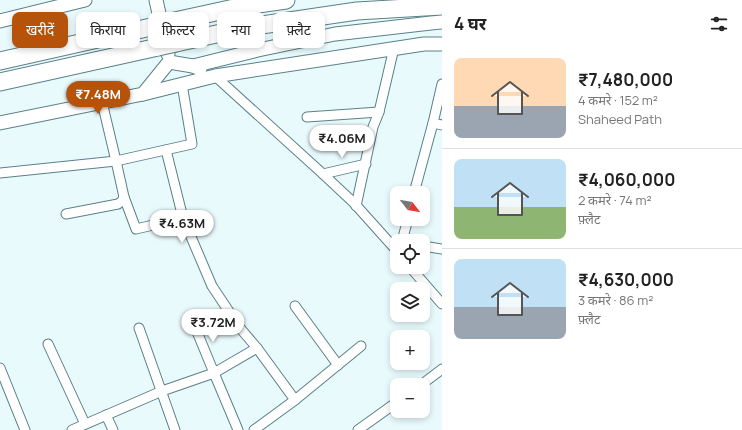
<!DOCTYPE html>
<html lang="hi">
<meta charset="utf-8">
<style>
:root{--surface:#fff;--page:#f6f6f6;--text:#222;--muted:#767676;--line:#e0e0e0;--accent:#b45309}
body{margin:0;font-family:Manrope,"Noto Sans Devanagari",sans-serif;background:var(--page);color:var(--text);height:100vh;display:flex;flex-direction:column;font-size:15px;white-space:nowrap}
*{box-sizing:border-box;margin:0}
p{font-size:13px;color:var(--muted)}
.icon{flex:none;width:22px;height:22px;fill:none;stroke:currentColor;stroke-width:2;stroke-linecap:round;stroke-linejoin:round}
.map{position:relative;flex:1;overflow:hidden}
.details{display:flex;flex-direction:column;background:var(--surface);width:300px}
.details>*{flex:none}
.hud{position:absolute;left:12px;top:12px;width:370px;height:36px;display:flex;gap:8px}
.needle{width:26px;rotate:121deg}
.buttons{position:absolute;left:390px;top:186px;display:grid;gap:8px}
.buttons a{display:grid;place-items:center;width:40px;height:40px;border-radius:8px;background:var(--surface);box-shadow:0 2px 6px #0003;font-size:20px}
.price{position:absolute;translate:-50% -34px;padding:0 9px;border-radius:14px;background:#fff;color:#222;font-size:13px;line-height:26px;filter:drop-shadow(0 1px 2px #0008)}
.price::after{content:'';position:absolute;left:50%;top:24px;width:12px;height:9px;margin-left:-6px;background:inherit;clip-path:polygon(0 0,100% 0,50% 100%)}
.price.active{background:var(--accent);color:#fff}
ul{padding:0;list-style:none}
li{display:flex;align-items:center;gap:12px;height:100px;padding:0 12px}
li+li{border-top:1px solid var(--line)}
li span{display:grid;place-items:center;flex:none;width:112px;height:80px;border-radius:8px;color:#555}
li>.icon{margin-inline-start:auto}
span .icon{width:48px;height:48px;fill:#fffc;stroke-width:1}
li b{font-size:17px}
h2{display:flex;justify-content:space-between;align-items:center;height:48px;padding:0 12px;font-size:17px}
.pill{padding:0 14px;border-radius:8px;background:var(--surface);box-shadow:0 2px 6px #0003;font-size:14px;line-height:36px}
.pill.active{background:var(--accent);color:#fff}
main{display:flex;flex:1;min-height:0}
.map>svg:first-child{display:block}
</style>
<main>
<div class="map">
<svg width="442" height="430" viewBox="0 0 442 430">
<rect width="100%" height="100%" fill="#e9fafd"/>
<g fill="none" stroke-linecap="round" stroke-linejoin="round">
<g stroke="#5a8188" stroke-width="11">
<g id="street">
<polyline points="215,76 323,174 354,203 397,251"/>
<polyline points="442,84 433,123 442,125"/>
<polyline points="307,117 379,112"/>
<polyline points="166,150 183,218"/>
<polyline points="0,173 116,161 192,144 182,84"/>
<polyline points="323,174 366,164"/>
<polyline points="414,193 433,123"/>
<polyline points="124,197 136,229 183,218 212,286 240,328 257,348 295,400 254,430"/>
<polyline points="356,206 373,127 379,112 394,48"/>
<polyline points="66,214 118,204 122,201 124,197 116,161 102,102"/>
<polyline points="402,241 408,219"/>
<polyline points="423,246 442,249"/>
<polyline points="410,267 442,304"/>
<polyline points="295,306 338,365"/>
<polyline points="193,322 214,373 257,348"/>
<polyline points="139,328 175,430"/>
<polyline points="48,344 85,424"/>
<polyline points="0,368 25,430"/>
<polyline points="421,385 442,369"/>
<polyline points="295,400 361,346"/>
<polyline points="106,415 113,430"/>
<polyline points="72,430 162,391 214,373 238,430"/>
<polyline points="358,430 397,402"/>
</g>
</g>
<g stroke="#5a8188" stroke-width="15">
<g id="secondary">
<polyline points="156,0 168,54"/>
<polyline points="0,21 85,0"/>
<polyline points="169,62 193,66 200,69"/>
<polyline points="193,66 258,50 335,34 431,23 442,22"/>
<polyline points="143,94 215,76 424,44 442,44"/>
<polyline points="0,123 143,94 169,62"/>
</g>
</g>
<g stroke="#5a8188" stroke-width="19">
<g id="highway">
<polyline points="170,22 239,7 286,0"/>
<polyline points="176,43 248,27 357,11 442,6"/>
<polyline points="0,61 151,27"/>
<polyline points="0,82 158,47"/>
</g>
</g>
<use href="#street" stroke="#fff" stroke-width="9"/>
<use href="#secondary" stroke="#fff" stroke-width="13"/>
<use href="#highway" stroke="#fff" stroke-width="17"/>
<g stroke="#5a8188" stroke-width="19" stroke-linecap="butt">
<g id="highway-bridge">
<polyline points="151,27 170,22"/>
<polyline points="158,47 176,43"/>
</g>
</g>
<use href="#highway-bridge" stroke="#fff" stroke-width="17"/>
</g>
</svg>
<div class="buttons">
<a><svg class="needle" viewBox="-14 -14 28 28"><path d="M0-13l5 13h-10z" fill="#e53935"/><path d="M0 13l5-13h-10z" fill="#767676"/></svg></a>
<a><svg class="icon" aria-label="locate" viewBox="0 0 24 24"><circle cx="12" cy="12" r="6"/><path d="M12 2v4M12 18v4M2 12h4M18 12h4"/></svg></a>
<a><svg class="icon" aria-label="layers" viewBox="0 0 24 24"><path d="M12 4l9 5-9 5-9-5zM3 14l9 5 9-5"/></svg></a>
<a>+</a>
<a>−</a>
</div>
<b class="price active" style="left:98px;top:115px">₹7.48M</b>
<b class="price" style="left:342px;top:159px">₹4.06M</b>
<b class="price" style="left:182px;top:244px">₹4.63M</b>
<b class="price" style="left:213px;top:343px">₹3.72M</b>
<div class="hud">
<a class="pill active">खरीदें</a>
<a class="pill">किराया</a>
<a class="pill">फ़िल्टर</a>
<a class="pill">नया</a>
<a class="pill">फ़्लैट</a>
</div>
</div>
<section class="details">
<h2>4 घर<svg class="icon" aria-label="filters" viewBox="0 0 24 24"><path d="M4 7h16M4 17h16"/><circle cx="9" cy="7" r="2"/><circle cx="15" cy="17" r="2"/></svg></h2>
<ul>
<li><span style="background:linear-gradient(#ffd9b3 60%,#9aa5b1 0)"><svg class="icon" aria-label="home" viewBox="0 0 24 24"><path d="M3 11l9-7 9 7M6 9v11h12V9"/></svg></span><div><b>₹7,480,000</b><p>4 कमरे · 152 m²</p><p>Shaheed Path</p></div></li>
<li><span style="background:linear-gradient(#bfe0f5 60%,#8fb573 0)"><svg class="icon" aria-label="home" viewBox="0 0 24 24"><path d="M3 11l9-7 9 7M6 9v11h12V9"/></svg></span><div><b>₹4,060,000</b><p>2 कमरे · 74 m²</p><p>फ़्लैट</p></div></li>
<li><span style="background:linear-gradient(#bfe0f5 60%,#9aa5b1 0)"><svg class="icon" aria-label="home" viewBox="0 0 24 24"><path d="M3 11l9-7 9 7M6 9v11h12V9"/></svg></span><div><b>₹4,630,000</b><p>3 कमरे · 86 m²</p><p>फ़्लैट</p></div></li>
</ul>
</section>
</main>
